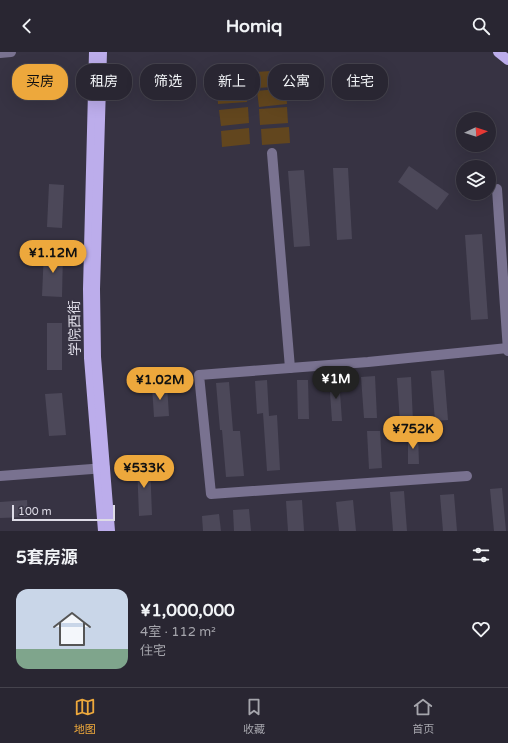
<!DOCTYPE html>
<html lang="zh">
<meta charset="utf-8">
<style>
:root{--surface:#292632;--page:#312e3a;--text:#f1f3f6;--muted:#a5a5ac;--line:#45434d;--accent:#eda83c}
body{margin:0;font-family:"Varela Round","Noto Sans SC",sans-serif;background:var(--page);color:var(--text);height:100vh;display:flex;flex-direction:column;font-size:15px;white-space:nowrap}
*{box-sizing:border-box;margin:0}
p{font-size:13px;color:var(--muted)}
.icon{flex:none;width:22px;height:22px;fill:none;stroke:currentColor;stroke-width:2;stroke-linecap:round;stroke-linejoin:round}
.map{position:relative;height:479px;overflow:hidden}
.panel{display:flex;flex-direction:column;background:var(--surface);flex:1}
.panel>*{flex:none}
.hud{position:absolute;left:12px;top:12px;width:484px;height:36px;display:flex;gap:8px}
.needle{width:26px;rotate:86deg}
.buttons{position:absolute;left:456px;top:60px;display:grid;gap:8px}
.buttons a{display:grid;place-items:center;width:40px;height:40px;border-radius:50%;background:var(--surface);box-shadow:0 4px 16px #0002,0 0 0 1px var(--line);font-size:20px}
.scale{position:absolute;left:12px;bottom:10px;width:103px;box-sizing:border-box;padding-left:4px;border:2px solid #dedce7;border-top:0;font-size:11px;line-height:14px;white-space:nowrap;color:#dedce7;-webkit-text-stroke:3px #373343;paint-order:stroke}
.price{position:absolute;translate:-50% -34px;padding:0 9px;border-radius:14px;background:var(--accent);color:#111;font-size:13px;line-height:26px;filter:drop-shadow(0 1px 2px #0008)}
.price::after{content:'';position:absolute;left:50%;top:24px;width:12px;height:9px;margin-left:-6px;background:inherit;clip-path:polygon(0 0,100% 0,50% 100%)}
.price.active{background:#222;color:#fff}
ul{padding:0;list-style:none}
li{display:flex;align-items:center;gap:12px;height:100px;padding:0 16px}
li+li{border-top:1px solid var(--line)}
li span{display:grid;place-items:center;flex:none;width:112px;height:80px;border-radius:12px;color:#555}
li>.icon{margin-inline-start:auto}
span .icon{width:48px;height:48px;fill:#fffc;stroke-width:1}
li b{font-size:17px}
h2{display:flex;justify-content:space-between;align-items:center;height:48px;padding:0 16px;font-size:17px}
.pill{padding:0 14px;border-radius:16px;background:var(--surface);box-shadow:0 4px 16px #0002,0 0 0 1px var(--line);font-size:14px;line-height:36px}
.pill.active{background:var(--accent);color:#111}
header{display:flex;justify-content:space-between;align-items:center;height:52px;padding:0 16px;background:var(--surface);font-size:18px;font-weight:700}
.dock{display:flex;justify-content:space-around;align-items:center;height:56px;border-top:1px solid var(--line);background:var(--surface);font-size:11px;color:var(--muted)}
.dock a{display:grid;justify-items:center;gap:2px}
.dock .active{color:var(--accent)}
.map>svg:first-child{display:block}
</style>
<header><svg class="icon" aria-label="back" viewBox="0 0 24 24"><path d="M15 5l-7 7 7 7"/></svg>Homiq<svg class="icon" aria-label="search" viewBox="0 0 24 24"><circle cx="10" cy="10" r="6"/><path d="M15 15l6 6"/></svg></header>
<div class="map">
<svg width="508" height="479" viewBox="0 0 508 479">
<rect width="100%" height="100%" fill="#373343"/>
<g fill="#62461e">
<polygon points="285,18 286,34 258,36 256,20"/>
<polygon points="245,34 247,50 218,52 217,36"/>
<polygon points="286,36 287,52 259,55 257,39"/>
<polygon points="248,55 249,71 221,74 219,58"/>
<polygon points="287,55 288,71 260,73 259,57"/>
<polygon points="289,75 290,91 262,93 261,77"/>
<polygon points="249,76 250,92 222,95 221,79"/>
</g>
<g fill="#4c4859">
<polygon points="409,114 449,142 437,158 398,130"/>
<polygon points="333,116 348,116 352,187 337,188"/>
<polygon points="304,118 310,194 294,195 288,119"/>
<polygon points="49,132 64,133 62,176 47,175"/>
<polygon points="482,182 488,267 471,268 465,183"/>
<polygon points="44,199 63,200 62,245 42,244"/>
<rect x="47" y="271" width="15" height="47"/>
<polygon points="444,318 448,368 435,369 431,319"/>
<polygon points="375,324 377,366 364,366 361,325"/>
<polygon points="411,325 413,370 400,371 397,326"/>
<polygon points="329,326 339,326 342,369 332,369"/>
<polygon points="267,328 269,364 277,363 280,418 267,419 263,361 257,362 255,329"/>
<polygon points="297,328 308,328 309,367 298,367"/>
<polygon points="229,330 233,379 240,379 244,424 226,425 222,378 220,378 216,331"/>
<polygon points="167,333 169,364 154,365 152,334"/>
<polygon points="62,341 66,383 49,384 45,342"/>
<polygon points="367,379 380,379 382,416 369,417"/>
<polygon points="408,383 418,383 419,412 408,412"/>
<polygon points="137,411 150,411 152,463 139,464"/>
<polygon points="502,436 506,479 494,479 490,437"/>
<polygon points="404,439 407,479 393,479 390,440"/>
<polygon points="454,442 457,479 443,479 440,443"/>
<polygon points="27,448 28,465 0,466 0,450"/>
<polygon points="302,448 304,479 288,479 286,449"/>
<polygon points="353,448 356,479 339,479 336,450"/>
<polygon points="249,457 251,479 234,479 233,458"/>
<polygon points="219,462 221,479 203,479 202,464"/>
</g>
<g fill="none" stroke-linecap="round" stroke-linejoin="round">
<g stroke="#797290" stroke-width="10">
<polyline points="0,1 11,0"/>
<polyline points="272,101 290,316"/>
<polyline points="497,137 508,299"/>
<polyline points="0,424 105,416"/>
<polyline points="467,424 211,442 199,323 368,310 508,296"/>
</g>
<g stroke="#bcadeb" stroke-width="10">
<polyline points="94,0 88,237 89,306 103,479"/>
<polyline points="102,0 95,237 96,305 110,479"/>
<polyline points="498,0 508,8"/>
</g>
</g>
<g text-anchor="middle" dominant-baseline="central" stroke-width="4" stroke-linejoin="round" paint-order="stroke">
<g font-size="14" fill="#dedce7" stroke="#373343">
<text transform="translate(75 276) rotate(-91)">学院西街</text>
</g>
</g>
</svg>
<div class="buttons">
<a><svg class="needle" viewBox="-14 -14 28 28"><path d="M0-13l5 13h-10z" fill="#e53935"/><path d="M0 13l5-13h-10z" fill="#a5a5ac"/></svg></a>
<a><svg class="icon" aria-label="layers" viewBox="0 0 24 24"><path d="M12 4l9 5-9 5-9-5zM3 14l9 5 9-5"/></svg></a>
</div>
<div class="scale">100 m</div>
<b class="price" style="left:53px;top:222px">¥1.12M</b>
<b class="price active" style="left:336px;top:348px">¥1M</b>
<b class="price" style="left:160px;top:349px">¥1.02M</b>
<b class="price" style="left:413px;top:398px">¥752K</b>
<b class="price" style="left:144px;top:437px">¥533K</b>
<div class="hud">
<a class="pill active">买房</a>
<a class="pill">租房</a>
<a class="pill">筛选</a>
<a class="pill">新上</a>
<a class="pill">公寓</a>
<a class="pill">住宅</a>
</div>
</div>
<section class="panel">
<h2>5套房源<svg class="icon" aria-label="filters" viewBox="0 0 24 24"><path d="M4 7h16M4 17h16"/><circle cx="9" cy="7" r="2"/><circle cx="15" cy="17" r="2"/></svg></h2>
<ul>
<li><span style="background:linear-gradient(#c9d6e8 75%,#7fa58c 0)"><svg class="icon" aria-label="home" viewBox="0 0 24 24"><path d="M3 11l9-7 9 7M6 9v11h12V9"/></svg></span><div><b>¥1,000,000</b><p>4室 · 112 m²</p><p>住宅</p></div><svg class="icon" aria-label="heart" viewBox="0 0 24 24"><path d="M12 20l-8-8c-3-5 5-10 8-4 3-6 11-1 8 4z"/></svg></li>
</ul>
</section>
<nav class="dock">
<a class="active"><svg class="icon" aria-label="map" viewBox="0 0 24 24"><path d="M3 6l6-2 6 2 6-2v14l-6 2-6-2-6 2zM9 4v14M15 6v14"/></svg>地图</a>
<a><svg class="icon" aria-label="saved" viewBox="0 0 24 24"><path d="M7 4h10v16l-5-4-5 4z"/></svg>收藏</a>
<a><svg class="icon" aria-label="home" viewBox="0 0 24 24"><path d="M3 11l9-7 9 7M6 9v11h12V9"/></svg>首页</a>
</nav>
